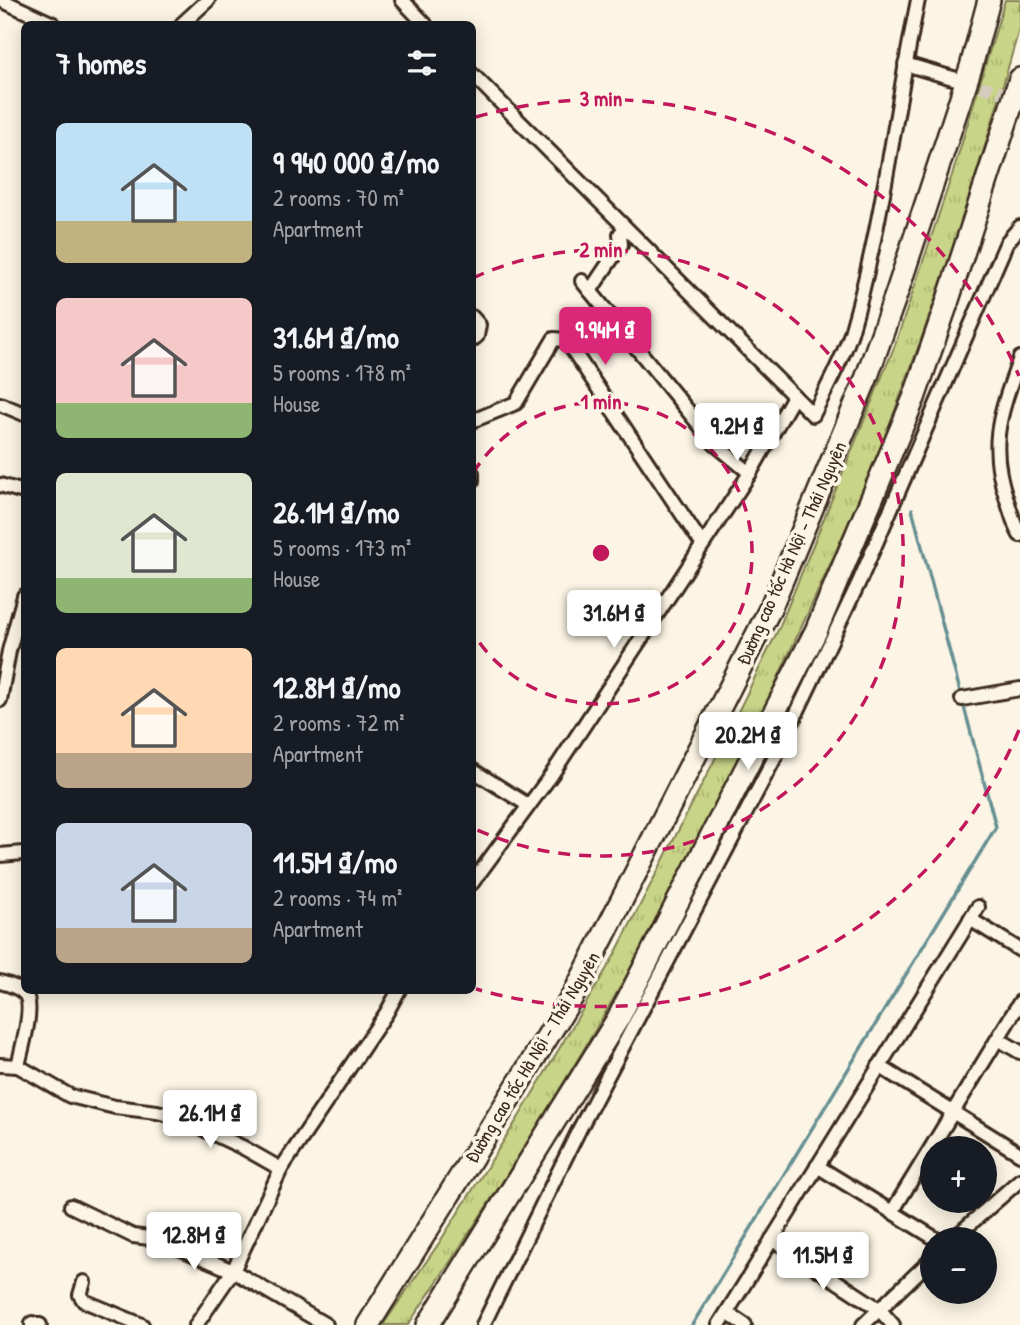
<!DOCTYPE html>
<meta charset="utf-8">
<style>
:root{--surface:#171b24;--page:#242831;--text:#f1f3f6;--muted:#9ea1a6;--accent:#db2777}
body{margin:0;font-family:"Patrick Hand",sans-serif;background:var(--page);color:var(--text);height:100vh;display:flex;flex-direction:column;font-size:26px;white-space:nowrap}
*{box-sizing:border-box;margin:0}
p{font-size:23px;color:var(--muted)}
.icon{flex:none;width:38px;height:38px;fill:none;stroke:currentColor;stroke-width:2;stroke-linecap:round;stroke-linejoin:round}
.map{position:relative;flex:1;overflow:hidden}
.details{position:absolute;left:21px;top:21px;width:455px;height:973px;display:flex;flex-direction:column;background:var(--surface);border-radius:10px;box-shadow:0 4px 18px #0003}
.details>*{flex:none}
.fabs{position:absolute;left:920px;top:1136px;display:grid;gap:14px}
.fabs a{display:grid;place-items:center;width:77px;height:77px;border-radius:50%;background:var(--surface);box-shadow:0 4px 18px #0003;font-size:35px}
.price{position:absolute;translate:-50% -60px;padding:0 16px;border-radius:7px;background:#fff;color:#222;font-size:23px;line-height:46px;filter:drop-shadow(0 2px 4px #0008)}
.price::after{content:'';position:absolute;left:50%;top:42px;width:21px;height:16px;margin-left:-10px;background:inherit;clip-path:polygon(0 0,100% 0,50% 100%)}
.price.active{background:var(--accent);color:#fff}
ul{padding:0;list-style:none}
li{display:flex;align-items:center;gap:21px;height:175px;padding:0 35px}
li span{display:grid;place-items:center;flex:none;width:196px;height:140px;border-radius:10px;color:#555}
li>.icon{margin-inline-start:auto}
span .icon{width:84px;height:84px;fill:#fffc;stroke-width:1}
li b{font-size:30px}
h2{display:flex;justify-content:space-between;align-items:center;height:84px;padding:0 35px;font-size:30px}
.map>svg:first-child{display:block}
</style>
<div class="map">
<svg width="1020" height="1325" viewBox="0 0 1020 1325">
<defs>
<pattern id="grass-tufts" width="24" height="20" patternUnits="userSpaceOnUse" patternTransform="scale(1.75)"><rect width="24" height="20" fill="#c8d487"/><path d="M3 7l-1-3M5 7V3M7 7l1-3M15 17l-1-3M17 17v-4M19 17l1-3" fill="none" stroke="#adb674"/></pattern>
</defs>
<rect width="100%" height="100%" fill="#fcf5e5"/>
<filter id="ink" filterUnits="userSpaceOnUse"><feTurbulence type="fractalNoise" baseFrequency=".0143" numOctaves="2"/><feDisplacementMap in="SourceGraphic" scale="14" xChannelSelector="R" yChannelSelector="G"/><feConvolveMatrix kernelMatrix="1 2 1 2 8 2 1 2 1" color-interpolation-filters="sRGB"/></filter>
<g filter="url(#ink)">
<path fill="url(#grass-tufts)" stroke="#827f52" stroke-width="2" d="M1005 0H1020V26C983 158 941 290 892 418 862 495 828 570 793 645 775 684 758 724 739 763 644 959 530 1145 408 1325H383L439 1243 520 1115 614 956 714 761 779 628 895 345 953 172Z"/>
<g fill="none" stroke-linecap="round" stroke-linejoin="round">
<g stroke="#668f92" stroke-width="3.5">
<polyline points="912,509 961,695"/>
<polyline points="692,1325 996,827 963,703"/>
</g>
<polyline stroke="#d5ccbd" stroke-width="12" stroke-dasharray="12 6" stroke-linecap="butt" points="963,81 1020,98"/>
<g stroke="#3b2a1e" stroke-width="18">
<g id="minor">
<polyline points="1,0 53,24"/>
<polyline points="402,0 425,24"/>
<polyline points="182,24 208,0"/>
<polyline points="905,64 963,81"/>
<path d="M472 74 813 415C826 389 842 361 851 333 883 224 895 111 918 0"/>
<polyline points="582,281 715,444 750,473"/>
<polyline points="590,291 621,245 620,234 625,228"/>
<polyline points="472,317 479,325 477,336 472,340"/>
<path d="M1020 358C1001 412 987 443 1007 500 1011 512 1014 525 1020 535"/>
<polyline points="0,404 24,414"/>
<polyline points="472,421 516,403 554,339 566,340 702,544"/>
<polyline points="472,473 472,481"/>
<polyline points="0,485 24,492"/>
<polyline points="962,699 1020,689"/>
<polyline points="0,700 9,651 24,596"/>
<polyline points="472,770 528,805"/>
<polyline points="0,855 24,853"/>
<polyline points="472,883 552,774 750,473 794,396"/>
<polyline points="970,919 1020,950"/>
<path d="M0 982C8 984 19 987 25 994 35 1006 21 1051 18 1066L0 1065"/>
<polyline points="998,1039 1020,1052"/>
<polyline points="18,1066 70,1096 115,1107 157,1112 178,1117 244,1148 281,1169 233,1271 196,1325"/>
<polyline points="879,1066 1020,1154"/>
<polyline points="817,1166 936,1239"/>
<polyline points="281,1169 387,1012 399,990"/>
<polyline points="71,1206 133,1236 158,1239 233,1271 326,1325"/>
<polyline points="892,1212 1020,1002"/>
<polyline points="772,1239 879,1309 893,1325"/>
<polyline points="953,1239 1020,1180"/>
<polyline points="84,1282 80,1295 84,1301 142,1325"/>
<polyline points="727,1313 745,1325"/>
<polyline points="32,1325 32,1323 40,1325"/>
<polyline points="483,1325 579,1130 782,744 860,580 1007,242 1020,227"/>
<polyline points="719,1325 978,907"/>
<polyline points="863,1325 933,1258"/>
</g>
</g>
<g stroke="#3b2a1e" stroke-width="26">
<g id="motorway">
<polyline points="368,1325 574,994 770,609 866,379 897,292 971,67 989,0"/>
<polyline points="428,1325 619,1017 816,631 914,398 946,306 1020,79"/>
</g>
</g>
<use href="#minor" stroke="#fcf5e5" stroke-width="12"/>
<use href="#motorway" stroke="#fcf5e5" stroke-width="21"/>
</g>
</g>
<g fill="none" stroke="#c2185b" stroke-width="3.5" stroke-dasharray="12 9">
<path d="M473 473A151 151 0 1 1 473 633"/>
<path d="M473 278A303 303 0 1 1 473 828"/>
<path d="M1019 730A454 454 0 0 1 476 989M476 117A454 454 0 0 1 1019 376"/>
</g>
<g text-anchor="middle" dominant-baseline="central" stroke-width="7" stroke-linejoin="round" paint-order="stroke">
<g font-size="19" fill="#3b2a1e" stroke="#fcf5e5">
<text transform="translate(791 553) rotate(-66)">Đường cao tốc Hà Nội - Thái Nguyên</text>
<text transform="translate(532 1057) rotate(-59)">Đường cao tốc Hà Nội - Thái Nguyên</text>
</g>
</g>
<circle cx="601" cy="553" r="10" fill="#c2185b" stroke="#fcf5e5" stroke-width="3.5"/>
<g font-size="21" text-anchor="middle" font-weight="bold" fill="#c2185b" stroke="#fcf5e5" stroke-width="7" stroke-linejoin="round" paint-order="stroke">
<text x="601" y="106">3 min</text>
<text x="601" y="257">2 min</text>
<text x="601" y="409">1 min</text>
</g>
</svg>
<div class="fabs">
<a>+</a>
<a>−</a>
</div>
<b class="price active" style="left:605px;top:367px">9.94M ₫</b>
<b class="price" style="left:737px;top:463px">9.2M ₫</b>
<b class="price" style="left:614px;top:650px">31.6M ₫</b>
<b class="price" style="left:748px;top:772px">20.2M ₫</b>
<b class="price" style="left:210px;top:1150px">26.1M ₫</b>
<b class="price" style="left:194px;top:1272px">12.8M ₫</b>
<b class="price" style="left:823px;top:1292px">11.5M ₫</b>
<section class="details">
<h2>7 homes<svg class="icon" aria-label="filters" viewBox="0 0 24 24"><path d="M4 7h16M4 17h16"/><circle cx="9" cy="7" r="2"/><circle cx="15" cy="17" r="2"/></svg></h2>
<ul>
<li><span style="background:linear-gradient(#bfe0f5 70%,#c2b280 0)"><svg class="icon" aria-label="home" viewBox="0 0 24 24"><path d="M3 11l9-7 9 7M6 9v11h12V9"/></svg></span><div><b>9 940 000 ₫/mo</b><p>2 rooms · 70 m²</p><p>Apartment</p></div></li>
<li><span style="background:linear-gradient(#f6c9c9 75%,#8fb573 0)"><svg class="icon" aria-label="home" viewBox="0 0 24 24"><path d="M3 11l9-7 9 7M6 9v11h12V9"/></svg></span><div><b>31.6M ₫/mo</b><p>5 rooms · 178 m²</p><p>House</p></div></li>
<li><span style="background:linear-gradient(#dfe7d0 75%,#8fb573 0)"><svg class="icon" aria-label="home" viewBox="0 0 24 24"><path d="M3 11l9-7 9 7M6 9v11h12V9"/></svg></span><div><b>26.1M ₫/mo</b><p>5 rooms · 173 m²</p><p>House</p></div></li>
<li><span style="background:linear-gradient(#ffd9b3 75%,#b9a48a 0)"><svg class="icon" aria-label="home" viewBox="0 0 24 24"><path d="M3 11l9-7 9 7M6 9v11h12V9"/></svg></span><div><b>12.8M ₫/mo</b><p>2 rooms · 72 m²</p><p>Apartment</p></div></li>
<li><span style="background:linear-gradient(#c9d6e8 75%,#b9a48a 0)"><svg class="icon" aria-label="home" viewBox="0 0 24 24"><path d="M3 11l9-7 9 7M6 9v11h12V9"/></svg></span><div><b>11.5M ₫/mo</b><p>2 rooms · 74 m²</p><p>Apartment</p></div></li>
</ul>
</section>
</div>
